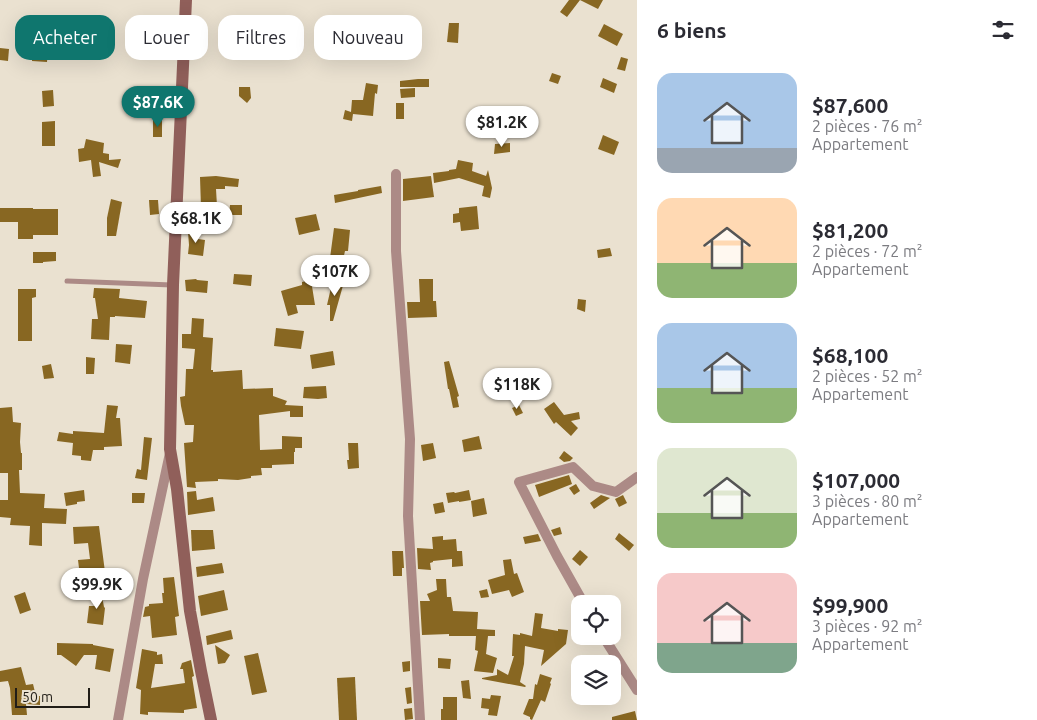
<!DOCTYPE html>
<html lang="fr">
<meta charset="utf-8">
<style>
:root{--surface:#fff;--page:#f7f7f7;--text:#2b2b33;--muted:#7c7c81;--accent:#0f766e}
body{margin:0;font-family:Ubuntu,sans-serif;background:var(--page);color:var(--text);height:100vh;display:flex;flex-direction:column;font-size:19px;white-space:nowrap}
*{box-sizing:border-box;margin:0}
p{font-size:16px;color:var(--muted)}
.icon{flex:none;width:28px;height:28px;fill:none;stroke:currentColor;stroke-width:2;stroke-linecap:round;stroke-linejoin:round}
.map{position:relative;flex:1;overflow:hidden}
.panel{display:flex;flex-direction:column;background:var(--surface);width:400px}
.panel>*{flex:none}
.banner{position:absolute;left:15px;top:15px;width:475px;height:45px;display:flex;gap:10px}
.fabs{position:absolute;left:571px;top:595px;display:grid;gap:10px}
.fabs a{display:grid;place-items:center;width:50px;height:50px;border-radius:10px;background:var(--surface);box-shadow:0 5px 20px #0002;font-size:25px}
.scale{position:absolute;left:15px;bottom:12px;width:75px;box-sizing:border-box;padding-left:5px;border:2px solid #211d17;border-top:0;font-size:14px;line-height:18px;white-space:nowrap;color:#211d17;-webkit-text-stroke:4px #eae1d0;paint-order:stroke}
.price{position:absolute;translate:-50% -42px;padding:0 11px;border-radius:18px;background:#fff;color:#222;font-size:16px;line-height:32px;filter:drop-shadow(0 1px 2px #0008)}
.price::after{content:'';position:absolute;left:50%;top:30px;width:15px;height:11px;margin-left:-8px;background:inherit;clip-path:polygon(0 0,100% 0,50% 100%)}
.price.selected{background:var(--accent);color:#fff}
ul{padding:0;list-style:none}
li{display:flex;align-items:center;gap:15px;height:125px;padding:0 20px}
li span{display:grid;place-items:center;flex:none;width:140px;height:100px;border-radius:15px;color:#555}
li>.icon{margin-inline-start:auto}
span .icon{width:60px;height:60px;fill:#fffc;stroke-width:1}
li b{font-size:21px}
h2{display:flex;justify-content:space-between;align-items:center;height:60px;padding:0 20px;font-size:21px}
.tag{padding:0 18px;border-radius:15px;background:var(--surface);box-shadow:0 5px 20px #0002;font-size:18px;line-height:45px}
.tag.selected{background:var(--accent);color:#fff}
main{display:flex;flex:1;min-height:0}
.map>svg:first-child{display:block}
</style>
<main>
<div class="map">
<svg width="637" height="720" viewBox="0 0 637 720">
<rect width="100%" height="100%" fill="#eae1d0"/>
<g fill="#886722">
<polygon points="569,0 603,0 598,9 580,0 567,17 560,12"/>
<polygon points="449,23 459,23 458,43 447,42"/>
<polygon points="604,24 623,34 617,46 598,36"/>
<polygon points="0,48 9,49 8,61 0,60"/>
<polygon points="32,49 48,50 47,62 32,61"/>
<polygon points="621,57 628,59 625,71 617,69"/>
<polygon points="552,73 561,76 558,84 549,81"/>
<polygon points="603,78 617,84 614,93 600,87"/>
<polygon points="418,79 429,79 429,87 400,87 400,81"/>
<polygon points="366,83 378,85 377,94 375,93 373,116 353,114 352,121 343,119 345,110 351,112 352,100 363,100"/>
<polygon points="239,87 250,87 251,98 247,103 239,96"/>
<polygon points="415,88 415,97 401,98 400,89"/>
<polygon points="53,90 54,106 43,107 42,91"/>
<rect x="396" y="103" width="8" height="16"/>
<rect x="153" y="118" width="9" height="19"/>
<polygon points="55,121 55,146 42,146 42,122"/>
<polygon points="603,135 619,142 614,155 598,149"/>
<polygon points="86,139 104,143 103,153 109,154 109,160 121,159 118,168 99,162 101,176 93,177 91,160 79,162 78,149 84,148"/>
<polygon points="510,143 510,152 494,154 495,144"/>
<polygon points="458,160 473,163 472,171 486,176 488,170 492,188 490,198 482,196 484,186 459,178 434,183 433,173 449,171 449,170 456,169"/>
<polygon points="216,176 239,179 238,187 225,186 225,189 216,189 217,206 209,205 209,208 201,208 200,177"/>
<polygon points="431,176 434,197 403,201 403,179"/>
<polygon points="381,186 382,193 335,203 334,195 358,191 358,190"/>
<polygon points="111,199 122,202 116,236 107,236 107,218"/>
<polygon points="149,200 158,200 159,214 150,215"/>
<polygon points="230,205 242,205 242,215 229,215"/>
<polygon points="477,206 479,229 461,231 460,222 453,223 453,214 459,213 459,208"/>
<polygon points="0,208 33,208 33,209 58,209 58,235 33,235 33,239 18,239 18,222 0,222"/>
<polygon points="316,214 320,230 299,235 295,218"/>
<polygon points="334,228 350,230 348,251 345,251 343,260 330,258"/>
<polygon points="197,231 198,239 205,240 203,256 188,254 189,245 188,232"/>
<polygon points="610,248 612,256 598,258 597,250"/>
<polygon points="33,252 56,252 56,261 43,262 43,263 33,263"/>
<polygon points="234,274 252,275 251,286 233,284"/>
<polygon points="196,279 197,280 208,281 207,293 186,291 185,280"/>
<polygon points="333,279 344,282 333,321 330,321 330,305 327,305"/>
<polygon points="419,279 433,279 433,301 436,301 437,317 408,318 407,302 420,302"/>
<polygon points="311,280 315,305 296,305 298,313 288,316 281,291 302,285 302,282"/>
<polygon points="94,288 120,289 119,298 147,301 145,318 115,316 115,317 110,317 109,340 91,339 92,319 98,319 95,298 93,298"/>
<polygon points="18,289 36,289 36,297 32,298 32,341 18,341"/>
<polygon points="578,299 586,300 585,312 577,309"/>
<polygon points="192,318 204,319 203,337 213,338 211,370 213,370 213,372 242,370 243,389 273,388 273,396 287,401 285,405 303,406 303,417 290,417 290,411 259,415 260,450 282,449 282,436 302,437 302,448 295,448 295,452 294,452 294,464 272,465 272,468 261,468 262,475 251,476 251,478 238,480 218,479 218,481 195,482 196,488 187,487 184,443 193,442 194,425 185,425 181,406 180,397 185,396 186,369 193,369 195,349 182,348 182,334 191,334"/>
<polygon points="276,328 304,331 301,349 274,346"/>
<polygon points="116,344 132,345 130,364 115,362"/>
<polygon points="333,351 335,365 312,369 310,355"/>
<polygon points="86,357 95,358 94,374 86,374"/>
<polygon points="449,361 459,396 457,397 459,407 453,408 449,389 448,389 444,362"/>
<polygon points="51,364 54,378 44,379 42,366"/>
<polygon points="326,386 327,398 318,399 303,398 304,387"/>
<polygon points="554,402 564,415 579,412 580,419 571,421 578,428 571,436 556,422 554,424 544,409"/>
<polygon points="107,405 118,406 116,418 120,418 122,446 104,447 104,450 93,450 91,461 81,460 81,456 72,455 73,443 57,441 59,432 73,434 73,431 104,433"/>
<polygon points="519,405 523,413 516,416 512,408"/>
<polygon points="12,407 13,422 21,423 20,442 21,453 22,453 22,470 19,470 20,493 45,494 44,508 67,509 66,524 42,523 42,546 29,545 30,526 10,525 11,518 0,517 0,500 8,500 8,473 0,473 0,408"/>
<polygon points="479,436 482,449 464,452 462,440"/>
<polygon points="144,437 152,438 147,480 135,478 137,469 141,470"/>
<polygon points="348,443 358,443 359,468 348,469 347,460 349,460"/>
<polygon points="433,443 436,458 423,461 421,445"/>
<polygon points="564,451 573,458 570,461 564,462 559,458"/>
<polygon points="569,475 572,484 539,497 535,485"/>
<polygon points="576,484 580,491 574,495 569,488"/>
<polygon points="84,490 85,501 77,502 77,504 66,506 64,493"/>
<polygon points="469,490 471,500 459,502 459,501 448,503 446,493 454,492 455,493"/>
<polygon points="196,491 197,500 213,497 215,511 188,515 187,492"/>
<polygon points="132,493 145,493 144,503 132,503"/>
<polygon points="601,495 610,498 594,509 590,503"/>
<polygon points="623,495 627,503 619,507 615,499"/>
<polygon points="484,498 487,514 473,517 471,501"/>
<polygon points="443,502 445,512 435,514 433,504"/>
<polygon points="99,526 105,572 93,574 95,582 86,584 82,568 79,568 78,560 90,559 88,543 74,544 73,527"/>
<polygon points="560,527 562,534 554,536 551,530"/>
<polygon points="191,530 213,530 215,549 192,551"/>
<polygon points="619,533 634,545 629,551 615,539"/>
<polygon points="538,534 541,541 525,544 523,537"/>
<polygon points="443,536 443,540 456,539 457,551 462,551 463,566 452,567 452,559 433,561 433,562 430,563 431,570 418,569 417,548 433,549 432,537"/>
<polygon points="580,550 588,557 580,566 572,559"/>
<polygon points="392,551 403,551 404,568 402,568 402,576 393,576"/>
<polygon points="511,559 514,574 517,573 524,592 512,597 509,590 492,594 488,580 505,575 503,560"/>
<polygon points="222,563 224,573 197,577 196,567"/>
<polygon points="174,577 179,616 175,617 177,635 152,638 150,616 143,617 145,607 149,606 149,604 163,603 162,593 164,593 163,578"/>
<polygon points="436,579 446,579 447,597 451,597 453,611 478,612 477,629 495,630 495,636 488,636 486,654 497,658 493,673 474,671 478,651 475,650 476,636 449,636 449,634 422,635 420,601 430,601 427,594 437,590"/>
<polygon points="487,589 489,597 481,598 479,591"/>
<polygon points="224,590 228,610 201,616 198,596"/>
<polygon points="101,591 104,607 105,608 103,625 87,623 89,606 95,606 92,593"/>
<polygon points="25,592 31,610 20,614 14,596"/>
<polygon points="535,613 543,614 541,628 558,631 558,629 568,630 566,644 541,666 544,650 525,646 524,664 520,682 526,686 525,687 482,679 482,678 497,675 497,669 508,675 514,656 512,656 513,634 520,635 520,633 532,636"/>
<polygon points="231,630 233,639 207,645 206,636"/>
<polygon points="57,643 93,644 93,645 114,649 110,672 95,669 97,655 84,655 76,666 61,655 57,655"/>
<polygon points="215,645 230,655 225,663 218,664"/>
<polygon points="142,649 157,652 157,655 162,654 163,664 155,664 151,688 185,683 183,669 180,669 182,663 191,660 194,676 192,677 197,708 184,710 184,713 148,712 148,715 140,714 141,690 136,688"/>
<polygon points="258,653 267,692 252,695 244,656"/>
<polygon points="438,658 451,659 450,669 438,668"/>
<polygon points="410,661 410,671 403,672 402,662"/>
<polygon points="21,667 26,685 33,684 36,696 40,696 40,705 26,704 27,715 12,715 10,688 8,681 0,682 0,671"/>
<polygon points="540,674 552,678 550,683 551,684 545,702 541,700 532,720 530,719 530,717 523,714 529,699 533,699 535,684 537,685"/>
<polygon points="355,677 357,720 339,720 337,678"/>
<polygon points="469,680 471,699 463,698 461,681"/>
<polygon points="411,687 412,703 407,704 405,688"/>
<polygon points="491,695 501,696 497,716 488,715 489,709 481,708 482,698 490,699"/>
<polygon points="443,697 457,697 457,720 441,720 441,709 443,709"/>
<polygon points="412,708 413,719 405,720 404,709"/>
<polygon points="635,711 637,720 612,720 612,717"/>
</g>
<g fill="none" stroke-linecap="round" stroke-linejoin="round">
<polyline stroke="#ac8a86" stroke-width="5" points="67,281 172,285"/>
<g stroke="#ac8a86" stroke-width="10">
<polyline points="396,174 396,251 410,439 408,516 420,720"/>
<polyline points="584,604 557,556 519,482 573,467 593,486 616,492 637,477"/>
<polyline points="603,636 637,690"/>
<polyline points="118,720 143,579 170,453"/>
</g>
<polyline stroke="#905f5a" stroke-width="12" points="186,0 173,285 170,449 177,489 190,611 201,671 211,720"/>
</g>
</svg>
<div class="fabs">
<a><svg class="icon" aria-label="locate" viewBox="0 0 24 24"><circle cx="12" cy="12" r="6"/><path d="M12 2v4M12 18v4M2 12h4M18 12h4"/></svg></a>
<a><svg class="icon" aria-label="layers" viewBox="0 0 24 24"><path d="M12 4l9 5-9 5-9-5zM3 14l9 5 9-5"/></svg></a>
</div>
<div class="scale">50 m</div>
<b class="price selected" style="left:158px;top:128px">$87.6K</b>
<b class="price" style="left:502px;top:148px">$81.2K</b>
<b class="price" style="left:196px;top:244px">$68.1K</b>
<b class="price" style="left:335px;top:297px">$107K</b>
<b class="price" style="left:517px;top:410px">$118K</b>
<b class="price" style="left:97px;top:610px">$99.9K</b>
<div class="banner">
<a class="tag selected">Acheter</a>
<a class="tag">Louer</a>
<a class="tag">Filtres</a>
<a class="tag">Nouveau</a>
</div>
</div>
<section class="panel">
<h2>6 biens<svg class="icon" aria-label="filters" viewBox="0 0 24 24"><path d="M4 7h16M4 17h16"/><circle cx="9" cy="7" r="2"/><circle cx="15" cy="17" r="2"/></svg></h2>
<ul>
<li><span style="background:linear-gradient(#a9c7e8 75%,#9aa5b1 0)"><svg class="icon" aria-label="home" viewBox="0 0 24 24"><path d="M3 11l9-7 9 7M6 9v11h12V9"/></svg></span><div><b>$87,600</b><p>2 pièces · 76 m²</p><p>Appartement</p></div></li>
<li><span style="background:linear-gradient(#ffd9b3 65%,#8fb573 0)"><svg class="icon" aria-label="home" viewBox="0 0 24 24"><path d="M3 11l9-7 9 7M6 9v11h12V9"/></svg></span><div><b>$81,200</b><p>2 pièces · 72 m²</p><p>Appartement</p></div></li>
<li><span style="background:linear-gradient(#a9c7e8 65%,#8fb573 0)"><svg class="icon" aria-label="home" viewBox="0 0 24 24"><path d="M3 11l9-7 9 7M6 9v11h12V9"/></svg></span><div><b>$68,100</b><p>2 pièces · 52 m²</p><p>Appartement</p></div></li>
<li><span style="background:linear-gradient(#dfe7d0 65%,#8fb573 0)"><svg class="icon" aria-label="home" viewBox="0 0 24 24"><path d="M3 11l9-7 9 7M6 9v11h12V9"/></svg></span><div><b>$107,000</b><p>3 pièces · 80 m²</p><p>Appartement</p></div></li>
<li><span style="background:linear-gradient(#f6c9c9 70%,#7fa58c 0)"><svg class="icon" aria-label="home" viewBox="0 0 24 24"><path d="M3 11l9-7 9 7M6 9v11h12V9"/></svg></span><div><b>$99,900</b><p>3 pièces · 92 m²</p><p>Appartement</p></div></li>
</ul>
</section>
</main>
